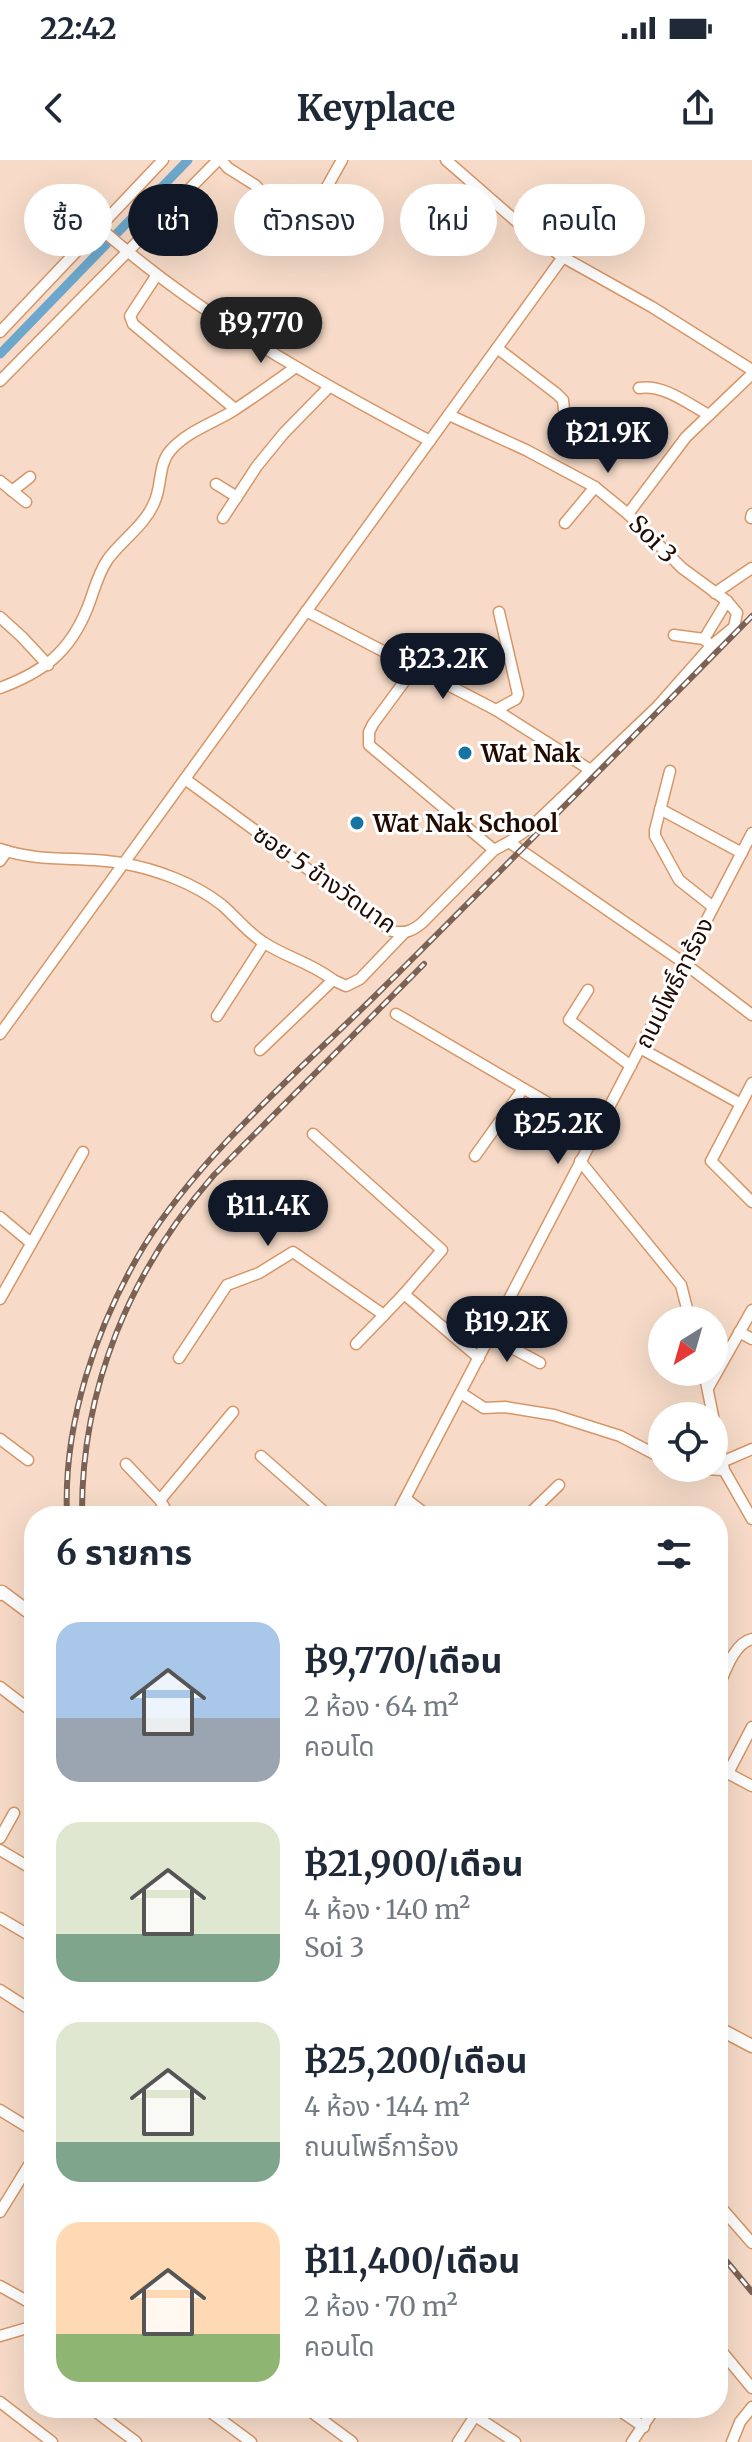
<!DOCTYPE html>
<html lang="th">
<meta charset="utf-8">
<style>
:root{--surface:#fff;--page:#f2f2f3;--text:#1f2937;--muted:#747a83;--accent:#111827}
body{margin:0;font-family:Merriweather,"Noto Sans Thai",serif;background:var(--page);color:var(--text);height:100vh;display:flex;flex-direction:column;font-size:30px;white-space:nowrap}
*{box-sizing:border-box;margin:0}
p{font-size:26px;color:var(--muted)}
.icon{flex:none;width:44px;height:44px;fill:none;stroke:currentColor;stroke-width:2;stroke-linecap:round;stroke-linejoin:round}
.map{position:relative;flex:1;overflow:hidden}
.side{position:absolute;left:24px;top:1346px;width:704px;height:912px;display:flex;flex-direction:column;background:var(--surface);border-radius:32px;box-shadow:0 8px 32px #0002}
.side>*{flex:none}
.top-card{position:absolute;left:24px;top:24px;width:704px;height:72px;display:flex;gap:16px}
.needle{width:52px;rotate:217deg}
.controls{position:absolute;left:648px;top:1146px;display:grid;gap:16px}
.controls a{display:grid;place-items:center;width:80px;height:80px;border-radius:50%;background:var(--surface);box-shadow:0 8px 32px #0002;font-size:40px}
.price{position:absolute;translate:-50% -68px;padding:0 18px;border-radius:28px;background:var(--accent);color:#fff;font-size:26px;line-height:52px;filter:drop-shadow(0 2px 4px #0008)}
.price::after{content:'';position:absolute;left:50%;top:48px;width:24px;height:18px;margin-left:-12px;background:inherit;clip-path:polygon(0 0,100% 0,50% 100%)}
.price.active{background:#222;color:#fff}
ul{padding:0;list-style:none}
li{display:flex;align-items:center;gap:24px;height:200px;padding:0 32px}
li span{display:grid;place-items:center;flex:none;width:224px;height:160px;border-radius:24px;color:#555}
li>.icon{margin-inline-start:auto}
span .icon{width:96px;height:96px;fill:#fffc;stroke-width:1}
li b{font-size:34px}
h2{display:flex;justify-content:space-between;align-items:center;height:96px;padding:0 32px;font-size:34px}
.chip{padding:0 28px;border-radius:36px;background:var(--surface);box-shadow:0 8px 32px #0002;font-size:28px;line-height:72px}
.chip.active{background:var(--accent);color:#fff}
.status{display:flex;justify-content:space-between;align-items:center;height:56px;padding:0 40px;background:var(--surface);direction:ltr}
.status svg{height:22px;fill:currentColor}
header{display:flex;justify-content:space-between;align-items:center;height:104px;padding:0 32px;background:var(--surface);font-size:36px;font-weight:700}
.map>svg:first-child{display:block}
</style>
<div class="status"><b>22:42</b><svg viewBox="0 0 49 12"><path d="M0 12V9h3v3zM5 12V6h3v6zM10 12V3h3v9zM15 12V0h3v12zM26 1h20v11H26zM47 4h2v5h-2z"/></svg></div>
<header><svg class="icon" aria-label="back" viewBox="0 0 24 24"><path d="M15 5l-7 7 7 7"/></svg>Keyplace<svg class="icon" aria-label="share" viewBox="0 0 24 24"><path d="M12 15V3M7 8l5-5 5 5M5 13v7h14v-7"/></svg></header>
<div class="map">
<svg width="752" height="2282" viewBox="0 0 752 2282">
<rect width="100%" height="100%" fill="#f7dbc8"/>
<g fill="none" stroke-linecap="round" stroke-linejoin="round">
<polyline stroke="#6da8cc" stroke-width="9" points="0,194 188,0"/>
<g stroke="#d69667" stroke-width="13">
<g id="minor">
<polyline points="221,0 228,8 255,25 301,73 342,0"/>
<polyline points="446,0 525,69 561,96 652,147 752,210"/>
<path d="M99 67C198 155 313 219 430 281"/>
<polyline points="156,116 130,156 133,164 235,249"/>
<polyline points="0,172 163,0"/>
<polyline points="497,188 557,234 563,240 564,250"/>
<polyline points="0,221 218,0"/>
<path d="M639 228C664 224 688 244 709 255"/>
<polyline points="449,255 526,290 595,327 628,354 682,408 727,441"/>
<polyline points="0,321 26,342"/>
<polyline points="216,324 237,337"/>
<polyline points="12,331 30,317"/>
<polyline points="628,354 686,277 752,214"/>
<polyline points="223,358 257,306 284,273 329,227"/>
<polyline points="751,358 752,354"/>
<polyline points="565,363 595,327"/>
<polyline points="715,433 752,408"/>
<polyline points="306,451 496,550 592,611"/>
<polyline points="0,457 22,477 48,505"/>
<polyline points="674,475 704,479"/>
<polyline points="415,507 373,564 369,572 369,585 494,690 509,682 684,803 752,855"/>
<path d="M0 528C43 512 69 493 87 449 94 432 97 415 108 399 122 380 145 365 154 343 162 327 158 305 170 291 186 272 211 264 231 252 253 238 275 222 296 207"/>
<polyline points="496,550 516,539 518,534 499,452"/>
<polyline points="670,611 655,670 655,676 679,720 713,747"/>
<path d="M185 619 392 771C405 774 413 771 423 762L494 690"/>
<polyline points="660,649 742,693"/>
<polyline points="509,682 531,667 657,547 711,486 734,467 737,453 727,441 704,479 711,486"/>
<path d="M0 689C40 703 80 696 121 703 156 709 194 723 222 745 236 757 247 772 263 782 285 797 312 803 333 820L260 890"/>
<polyline points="0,701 7,691"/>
<polyline points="333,820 346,826 360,819 404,773"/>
<polyline points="588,830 569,860 631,906"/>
<polyline points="396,854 596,971"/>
<polyline points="217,856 264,783"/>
<polyline points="0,874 563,97"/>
<polyline points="640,888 741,944"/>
<polyline points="752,923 711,1001 752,1042"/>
<polyline points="313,974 442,1090 404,1134 479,1198"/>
<polyline points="475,996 523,929"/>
<polyline points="580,1001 681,1125 690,1160"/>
<polyline points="0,1057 31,1083"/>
<polyline points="0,1139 83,992"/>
<polyline points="739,1172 752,1179"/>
<polyline points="490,1176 540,1203"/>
<polyline points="356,1184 384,1155"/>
<polyline points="179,1198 227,1125 259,1113 293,1092 384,1155 404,1134"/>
<polyline points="704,1212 713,1256"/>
<polyline points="708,1228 752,1150"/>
<polyline points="461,1233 484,1248 505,1247 554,1255 620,1276 662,1298"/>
<polyline points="714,1260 724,1310 752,1359"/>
<polyline points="0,1279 28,1300"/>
<polyline points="261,1296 329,1356"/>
<polyline points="722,1302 752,1289"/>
<polyline points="126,1304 160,1340 169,1356"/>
<polyline points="682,1308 724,1310"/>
<polyline points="406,1339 428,1356"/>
<polyline points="160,1340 233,1252"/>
<polyline points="357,1356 398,1352"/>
<polyline points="396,1356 752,673"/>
<polyline points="527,1356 559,1325"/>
<polyline points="0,1527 34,1553"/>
<path d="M718 1528C725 1512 734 1483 752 1479"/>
<polyline points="718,1608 752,1626"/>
<polyline points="728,1613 752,1567"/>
<polyline points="0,1678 14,1653"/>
<polyline points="0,1690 34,1710"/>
<polyline points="0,1758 34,1778"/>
<polyline points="0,1830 34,1852"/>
<polyline points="0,1950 34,1971"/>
<polyline points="718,2044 752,2083"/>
<polyline points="0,2052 34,1997"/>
<polyline points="0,2126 34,2145"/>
<polyline points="0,2176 34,2166"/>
<polyline points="718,2187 752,2228"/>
<polyline points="0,2242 52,2282"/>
<polyline points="91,2248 136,2282"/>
<polyline points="205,2248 251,2282"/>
<polyline points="306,2248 352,2282"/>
<polyline points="463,2248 515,2282"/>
<polyline points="616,2248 644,2267"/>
<polyline points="458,2282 475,2256"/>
<polyline points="632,2282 655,2248"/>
<polyline points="732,2282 740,2262 752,2247"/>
</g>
</g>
<g stroke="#d69667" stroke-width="15">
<g id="major">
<polyline points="0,1434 2,1432 34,1456"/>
<polyline points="718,1868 752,1886"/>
</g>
</g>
<use href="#minor" stroke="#fff" stroke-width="10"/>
<use href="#major" stroke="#fff" stroke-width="12"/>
<g stroke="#7b6254" stroke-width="6">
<g id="rail">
<path d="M67 1356C63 1263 96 1166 144 1086 201 994 300 910 377 834 503 709 628 582 752 456"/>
<path d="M82 1356C81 1228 130 1111 214 1015L424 804"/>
<polyline points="718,2091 752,2132"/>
</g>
</g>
<use href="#rail" stroke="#fff" stroke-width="3" stroke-dasharray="9" stroke-linecap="butt"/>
</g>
<g fill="#1674a2" stroke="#fff" stroke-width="3">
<circle cx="465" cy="593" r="8"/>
<circle cx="357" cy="663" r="8"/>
</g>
<g text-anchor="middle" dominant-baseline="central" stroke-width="6" stroke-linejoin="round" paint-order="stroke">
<g font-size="24" fill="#210a00" stroke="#fff">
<text transform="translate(653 379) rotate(45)">Soi 3</text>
<text transform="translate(325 719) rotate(35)">ซอย 5 ข้างวัดนาค</text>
<text transform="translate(674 823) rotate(-63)">ถนนโพธิ์การ้อง</text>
</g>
<g font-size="24" font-weight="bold" fill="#210a00" stroke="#fff" text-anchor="start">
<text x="481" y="593">Wat Nak</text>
<text x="373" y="663">Wat Nak School</text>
</g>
</g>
</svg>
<div class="controls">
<a><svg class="needle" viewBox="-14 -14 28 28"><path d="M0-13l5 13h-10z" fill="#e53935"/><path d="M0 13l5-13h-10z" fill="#747a83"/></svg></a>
<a><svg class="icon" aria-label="locate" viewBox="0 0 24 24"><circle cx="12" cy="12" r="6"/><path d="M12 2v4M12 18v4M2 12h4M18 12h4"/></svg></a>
</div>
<b class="price active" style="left:261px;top:205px">฿9,770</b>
<b class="price" style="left:608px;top:315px">฿21.9K</b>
<b class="price" style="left:443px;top:541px">฿23.2K</b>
<b class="price" style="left:558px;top:1006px">฿25.2K</b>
<b class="price" style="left:268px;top:1088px">฿11.4K</b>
<b class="price" style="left:507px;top:1204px">฿19.2K</b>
<div class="top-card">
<a class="chip">ซื้อ</a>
<a class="chip active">เช่า</a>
<a class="chip">ตัวกรอง</a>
<a class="chip">ใหม่</a>
<a class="chip">คอนโด</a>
</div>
<section class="side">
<h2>6 รายการ<svg class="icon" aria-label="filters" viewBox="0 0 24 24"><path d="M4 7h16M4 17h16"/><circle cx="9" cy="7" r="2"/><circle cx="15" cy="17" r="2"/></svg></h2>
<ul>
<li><span style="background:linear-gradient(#a9c7e8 60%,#9aa5b1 0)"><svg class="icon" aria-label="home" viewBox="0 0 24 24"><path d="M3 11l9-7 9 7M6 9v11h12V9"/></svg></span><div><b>฿9,770/เดือน</b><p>2 ห้อง · 64 m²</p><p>คอนโด</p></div></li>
<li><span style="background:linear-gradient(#dfe7d0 70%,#7fa58c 0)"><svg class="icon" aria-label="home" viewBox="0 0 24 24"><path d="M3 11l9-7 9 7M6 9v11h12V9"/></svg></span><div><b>฿21,900/เดือน</b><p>4 ห้อง · 140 m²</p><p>Soi 3</p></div></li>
<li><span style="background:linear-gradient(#dfe7d0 75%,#7fa58c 0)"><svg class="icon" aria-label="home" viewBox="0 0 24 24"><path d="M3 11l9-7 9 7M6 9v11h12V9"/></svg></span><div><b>฿25,200/เดือน</b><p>4 ห้อง · 144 m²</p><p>ถนนโพธิ์การ้อง</p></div></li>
<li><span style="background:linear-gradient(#ffd9b3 70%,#8fb573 0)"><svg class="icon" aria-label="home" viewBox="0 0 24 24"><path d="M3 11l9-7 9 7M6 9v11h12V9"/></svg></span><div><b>฿11,400/เดือน</b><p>2 ห้อง · 70 m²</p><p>คอนโด</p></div></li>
</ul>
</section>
</div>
